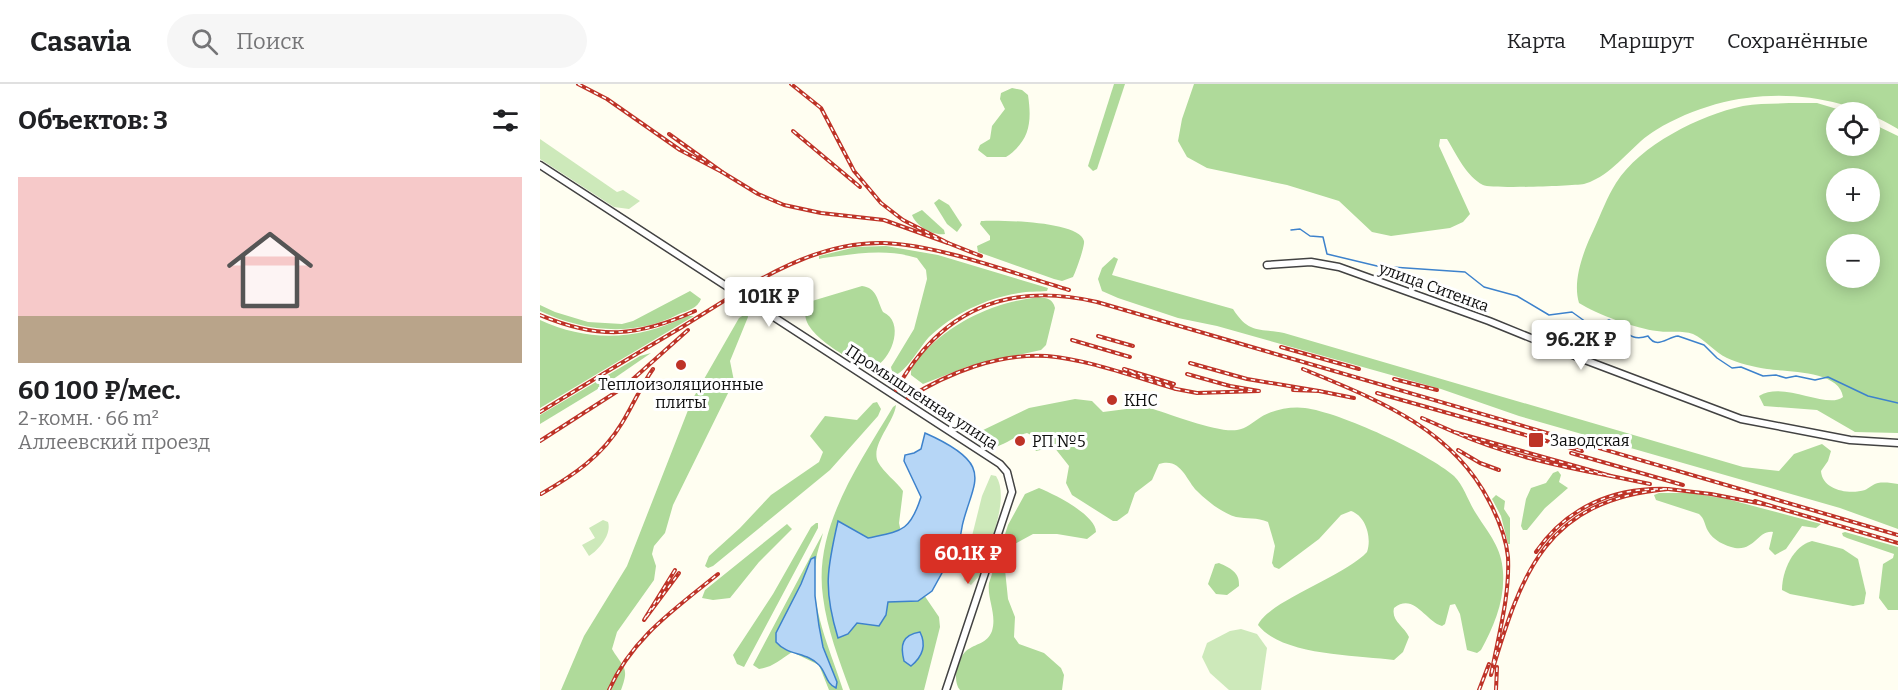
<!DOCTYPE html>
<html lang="ru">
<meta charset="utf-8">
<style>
:root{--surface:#fff;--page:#f6f6f6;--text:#202124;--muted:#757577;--line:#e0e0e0;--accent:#d93025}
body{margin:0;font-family:Bitter,serif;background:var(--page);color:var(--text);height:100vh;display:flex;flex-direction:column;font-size:22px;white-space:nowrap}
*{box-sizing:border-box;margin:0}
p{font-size:20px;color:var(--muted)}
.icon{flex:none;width:33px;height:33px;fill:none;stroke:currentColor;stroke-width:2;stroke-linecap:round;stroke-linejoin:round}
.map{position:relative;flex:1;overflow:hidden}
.sheet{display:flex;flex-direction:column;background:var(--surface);width:540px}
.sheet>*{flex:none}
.controls{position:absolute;left:1286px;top:18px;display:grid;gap:12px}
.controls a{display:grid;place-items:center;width:54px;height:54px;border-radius:50%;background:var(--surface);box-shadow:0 3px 15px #0003;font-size:30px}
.price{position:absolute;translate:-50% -51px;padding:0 14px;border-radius:6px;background:#fff;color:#222;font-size:20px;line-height:39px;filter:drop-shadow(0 2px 3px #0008)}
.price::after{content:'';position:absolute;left:50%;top:36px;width:18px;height:14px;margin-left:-9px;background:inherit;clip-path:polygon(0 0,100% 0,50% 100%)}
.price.active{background:var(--accent);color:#fff}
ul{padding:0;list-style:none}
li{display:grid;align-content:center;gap:12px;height:318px;padding:0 18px}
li+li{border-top:2px solid var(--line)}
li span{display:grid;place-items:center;height:186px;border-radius:0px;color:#555}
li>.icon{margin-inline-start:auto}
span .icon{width:108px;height:108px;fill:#fffc;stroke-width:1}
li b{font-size:26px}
h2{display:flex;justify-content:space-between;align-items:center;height:72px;padding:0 18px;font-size:26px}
header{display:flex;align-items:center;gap:36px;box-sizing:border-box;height:84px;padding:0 30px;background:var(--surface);border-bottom:2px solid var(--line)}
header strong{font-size:28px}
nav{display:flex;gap:33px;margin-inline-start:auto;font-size:21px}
.search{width:420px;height:54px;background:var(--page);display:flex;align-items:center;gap:15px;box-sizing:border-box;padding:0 21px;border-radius:33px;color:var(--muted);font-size:22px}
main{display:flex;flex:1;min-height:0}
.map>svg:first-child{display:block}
</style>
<header>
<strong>Casavia</strong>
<div class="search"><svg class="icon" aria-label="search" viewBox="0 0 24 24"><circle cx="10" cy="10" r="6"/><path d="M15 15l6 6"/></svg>Поиск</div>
<nav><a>Карта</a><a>Маршрут</a><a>Сохранённые</a></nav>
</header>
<main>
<section class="sheet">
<h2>Объектов: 3<svg class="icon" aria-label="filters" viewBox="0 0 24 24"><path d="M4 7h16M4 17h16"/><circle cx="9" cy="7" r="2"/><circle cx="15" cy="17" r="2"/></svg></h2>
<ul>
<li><span style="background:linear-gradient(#f6c9c9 75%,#b9a48a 0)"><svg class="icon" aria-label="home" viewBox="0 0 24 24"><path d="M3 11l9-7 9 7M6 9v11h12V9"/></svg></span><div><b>60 100 ₽/мес.</b><p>2-комн. · 66 m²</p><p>Аллеевский проезд</p></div></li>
</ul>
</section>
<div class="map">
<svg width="1358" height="606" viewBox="0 0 1358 606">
<rect width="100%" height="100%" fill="#fffef1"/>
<g fill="#cde9ba">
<polygon points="0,55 77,108 83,106 100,117 89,125 74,123 0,75"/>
<path d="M451 391 456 392C471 415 447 466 440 491L431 501 424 496 423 488 442 412Z"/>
<path d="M63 436 68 438C72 450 59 466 49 472L42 461 55 454 49 444Z"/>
<polygon points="701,545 717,550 727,564 721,606 689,606 670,589 662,573 667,559 690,547"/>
</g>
<g fill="#afda9a" fill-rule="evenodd">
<polygon points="574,0 585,0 557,85 553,87 548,82"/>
<path d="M654 0H1358V45C1285 0 1190 1 1116 46 1095 58 1077 85 1056 95 1052 97 1048 99 1044 100 1031 102 951 105 943 101 926 92 917 71 907 55H900L899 62 930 130 923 138 910 144 851 152 832 148 799 117 747 101 667 84 647 73 638 57 642 35Z"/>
<path d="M472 4 482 6 488 11C492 38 490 57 466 73H447L438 66 440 61 450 55 452 42 465 25 460 15 461 9Z"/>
<path d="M1249 19H1277L1307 28H1296V62H1329V38L1358 52V349L1315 348 1277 326 1224 322 1219 312C1244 296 1287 326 1303 313 1300 286 1246 288 1227 285 1215 283 1197 279 1187 274 1174 268 1166 256 1153 250 1142 246 1129 249 1117 247 1097 245 1056 230 1039 219 1032 196 1044 166 1054 145 1061 130 1067 113 1076 99 1100 61 1160 31 1203 22 1218 19 1234 20 1249 19ZM1296 94H1329V128H1296ZM1296 160H1329V194H1296Z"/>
<polygon points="399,115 409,121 422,141 417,148 407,140 394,119"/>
<path d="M382 126 404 146 405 150C393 152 376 142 372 131Z"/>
<path d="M441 137C459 136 539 137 544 157 545 162 536 187 533 193L522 197 514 195 438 168 437 162 450 156V152L440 140Z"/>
<path d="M346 162 398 171 508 204 507 207C498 208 488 207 479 209 446 214 413 230 389 253 380 263 367 286 356 291L352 288 351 283 374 245 387 195 386 186 377 174C345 164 315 170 283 174L279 175V172L316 163Z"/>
<path d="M574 173 578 175 572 191 693 225C709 250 718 244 744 249L1203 383 1239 387 1254 370 1282 360 1291 367 1288 377 1281 387C1282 406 1309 411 1325 406 1329 404 1333 400 1338 399 1344 398 1352 399 1358 400V445L1300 424 979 332 901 305 677 242 638 234 578 214 562 207 558 195 562 184Z"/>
<path d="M322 202C337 204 337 216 343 228 365 238 352 272 338 281 333 283 328 283 323 283 307 272 245 242 272 217Z"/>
<path d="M150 207 161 215C158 224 147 227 139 230 94 253 45 248 0 227V221L15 228 48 238 82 240 93 237Z"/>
<path d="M499 213C507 214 513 215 515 224L506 261 501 266 429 282 383 300 371 291C370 281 378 274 384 268 415 236 455 218 499 213Z"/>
<path d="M207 229 208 233 190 277 194 297 133 421 125 449 114 462 112 470 116 482 114 496 77 548 72 565C83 584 90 582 81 606H21L44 552 87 482 152 316 199 234Z"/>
<path d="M147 232H154L0 324V236C50 259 99 256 147 232Z"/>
<polygon points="111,269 66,300 0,340 0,331 100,272"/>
<path d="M535 315 552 317 563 328 602 323 613 325C633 331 678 349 697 346 706 345 713 338 721 333 732 326 751 322 765 324 799 328 888 369 914 392 925 403 928 418 937 431 949 450 962 464 963 488 965 516 954 542 941 566L937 569 927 566 920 530 915 520 910 521 905 540 902 542C885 537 874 508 854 524 851 537 864 542 869 553L863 568 854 576C817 571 742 572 718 541 727 518 805 492 827 468 832 454 826 432 811 427L801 431 779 455 739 485 734 483 732 479 735 462 728 438C717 433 707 435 696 433 682 429 667 417 657 407 646 396 641 373 619 380L612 396 595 409 588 429 577 437H573L532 411 526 399 529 382 514 363 496 367 492 360 491 351 487 349C468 353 451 376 434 355L439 348 489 324Z"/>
<polygon points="337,318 341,325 338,332 290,386 173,482 168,484 165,482 169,472 200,444 231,411 279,378 283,368 270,352 285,332 317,336 333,319"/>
<path d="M356 321C354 339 330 361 338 378 344 389 356 397 363 407L359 439 364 462 384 511 399 533 400 543 384 606H310C299 576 287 545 283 513 273 444 319 380 353 323Z"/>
<polygon points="1018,387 1021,391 1019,398 1028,404 1005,424 987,446 983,446 981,442 986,415 991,404 1006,399 1013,389"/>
<path d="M499 404C514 410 556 431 556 448L547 455 517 450H493L473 461 467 466 464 476 468 515 475 533 474 553 479 560 504 569 521 584 524 591 522 606H420C412 597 417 575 426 567 436 559 447 560 452 547 457 530 447 515 449 499L468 441 485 410Z"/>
<path d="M1119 409H1151L1187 415 1281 440 1276 444 1262 442 1246 465 1235 471 1229 465 1233 448C1218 446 1215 467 1195 464 1185 462 1173 456 1168 447 1164 440 1165 435 1159 430L1116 416 1114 411Z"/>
<polygon points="956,411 965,417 964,425 970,434 970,460 968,460 961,432 952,415"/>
<polygon points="276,439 278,439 278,444 204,583 197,580 193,571 233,510 271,443"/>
<polygon points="247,440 252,445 219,478 190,514 173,516 162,514 165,506"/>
<polygon points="1305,448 1358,463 1358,526 1348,526 1339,514 1343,480 1353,474 1354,470 1307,454 1303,452 1302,449"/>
<path d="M283 449C281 458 277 467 276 476 268 521 290 564 303 606H289L279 581 252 568C240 576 233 583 219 585L213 581Z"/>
<path d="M1272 457 1303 465 1318 475 1326 509 1324 520 1313 522 1250 510 1242 506C1242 487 1253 462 1272 457Z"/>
<path d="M679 479C690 484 700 488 699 502L687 511 676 510 668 500 675 480Z"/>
</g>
<g fill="#b6d6f6" stroke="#3d82cc" stroke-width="1.5">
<path d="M385 349C471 387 420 403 419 468L407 480 392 507 378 517 348 518 346 531 339 542 317 539 308 550 298 554C283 505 287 485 298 437L328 454C361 447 370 448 381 413L364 377 365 371 374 369 381 365Z"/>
<path d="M275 473V512L279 542 283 563 297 598 296 604C286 600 286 588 279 581 267 568 248 572 236 558V549L261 500 271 475Z"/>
<path d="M380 548C387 562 382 573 371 582L364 577C360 561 362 551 380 548Z"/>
</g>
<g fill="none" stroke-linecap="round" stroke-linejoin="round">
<path stroke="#3d82cc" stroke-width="1.5" d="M751 146 760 145 770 152 783 153 787 170 837 182 925 188 944 203 977 212 1009 231 1032 228 1046 238 1057 241 1069 236C1087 242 1086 259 1108 252 1117 266 1127 253 1138 252L1164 261 1177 274 1192 284 1201 283 1223 292 1236 291 1246 294 1256 292 1275 296 1288 293 1328 312 1358 319"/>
<g stroke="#424242" stroke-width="9">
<g id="minor">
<polyline points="0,81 460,380 467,388 472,408 406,606"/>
<polyline points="727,181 771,178 799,183 949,237 1045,276 1201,335 1310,356 1358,359"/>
</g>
</g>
<use href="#minor" stroke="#fff" stroke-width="6"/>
<g stroke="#be3327" stroke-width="4">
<g id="rail">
<polyline points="38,0 67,15 140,66 182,88 129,50"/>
<polyline points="253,47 320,103"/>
<polyline points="182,88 218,110 244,121 281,129 344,136 408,159 363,136 341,119 314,87 281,24 251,0"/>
<polyline points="408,159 441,172"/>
<path d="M0 231C60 256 97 253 155 227"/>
<polyline points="558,252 593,262"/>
<polyline points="532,256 590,273"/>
<polyline points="741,263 819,285"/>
<polyline points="650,279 707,295 779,307 753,306"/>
<path d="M763 285C835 315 911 343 949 417 958 434 966 453 968 473 970 512 958 553 951 591 982 487 1006 416 1128 405 1074 403 1027 423 996 468"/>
<polyline points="854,295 897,306"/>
<polyline points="636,305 657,309 719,307 690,302 647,290"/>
<path d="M356 306C400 226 468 197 557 218L1358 451"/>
<polyline points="779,307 814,314"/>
<polyline points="837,309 1042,367"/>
<path d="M368 314C408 289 458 269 507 272 550 276 594 293 636 305L584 285 634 300"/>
<path d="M0 328C46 300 91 273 137 246 200 208 267 157 344 159 400 161 475 190 529 206"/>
<path d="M882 334 914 348 1071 392C1017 382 964 370 914 348"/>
<polyline points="0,357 84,303 148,246"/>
<polyline points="918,366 940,379 959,386"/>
<polyline points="1031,369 1143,401"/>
<polyline points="1071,392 1110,400"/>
<polyline points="1128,405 1171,410 1228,421 1215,417"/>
<path d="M1 410C34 391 62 372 82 339 93 321 101 302 113 285"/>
<polyline points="1228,421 1358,459"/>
<polyline points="135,486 104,536 139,489"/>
<path d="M69 606C92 554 135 525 178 490"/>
<polyline points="939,606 949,580"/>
<polyline points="956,606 957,583"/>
</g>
</g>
<use href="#rail" stroke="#fff" stroke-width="1.5" stroke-dasharray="4.5" stroke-linecap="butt"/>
</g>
<g fill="#be3327" stroke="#fff" stroke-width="2">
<circle cx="141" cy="281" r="6"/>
<circle cx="572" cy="316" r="6"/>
<rect x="988" y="348" width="16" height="16" rx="3"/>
<circle cx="480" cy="357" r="6"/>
</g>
<g text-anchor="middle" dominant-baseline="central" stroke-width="6" stroke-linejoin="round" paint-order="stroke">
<g font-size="16" fill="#0f0f0f" stroke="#fff">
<text transform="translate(894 203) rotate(20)">улица Ситенка</text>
<text transform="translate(382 313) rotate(33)">Промышленная улица</text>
</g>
<g font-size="16" fill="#0f0f0f" stroke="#fff" text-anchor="start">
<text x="141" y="300" text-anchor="middle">Теплоизоляционные<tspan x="141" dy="18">плиты</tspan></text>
<text x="584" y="316">КНС</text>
<text x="1010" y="356">Заводская</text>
<text x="492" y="357">РП №5</text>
</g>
</g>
</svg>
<div class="controls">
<a><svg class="icon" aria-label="locate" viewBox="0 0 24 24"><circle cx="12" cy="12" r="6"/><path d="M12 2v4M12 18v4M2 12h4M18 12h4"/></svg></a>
<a>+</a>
<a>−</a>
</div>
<b class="price" style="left:229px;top:244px">101K ₽</b>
<b class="price" style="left:1041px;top:287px">96.2K ₽</b>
<b class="price active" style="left:428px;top:501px">60.1K ₽</b>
</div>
</main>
